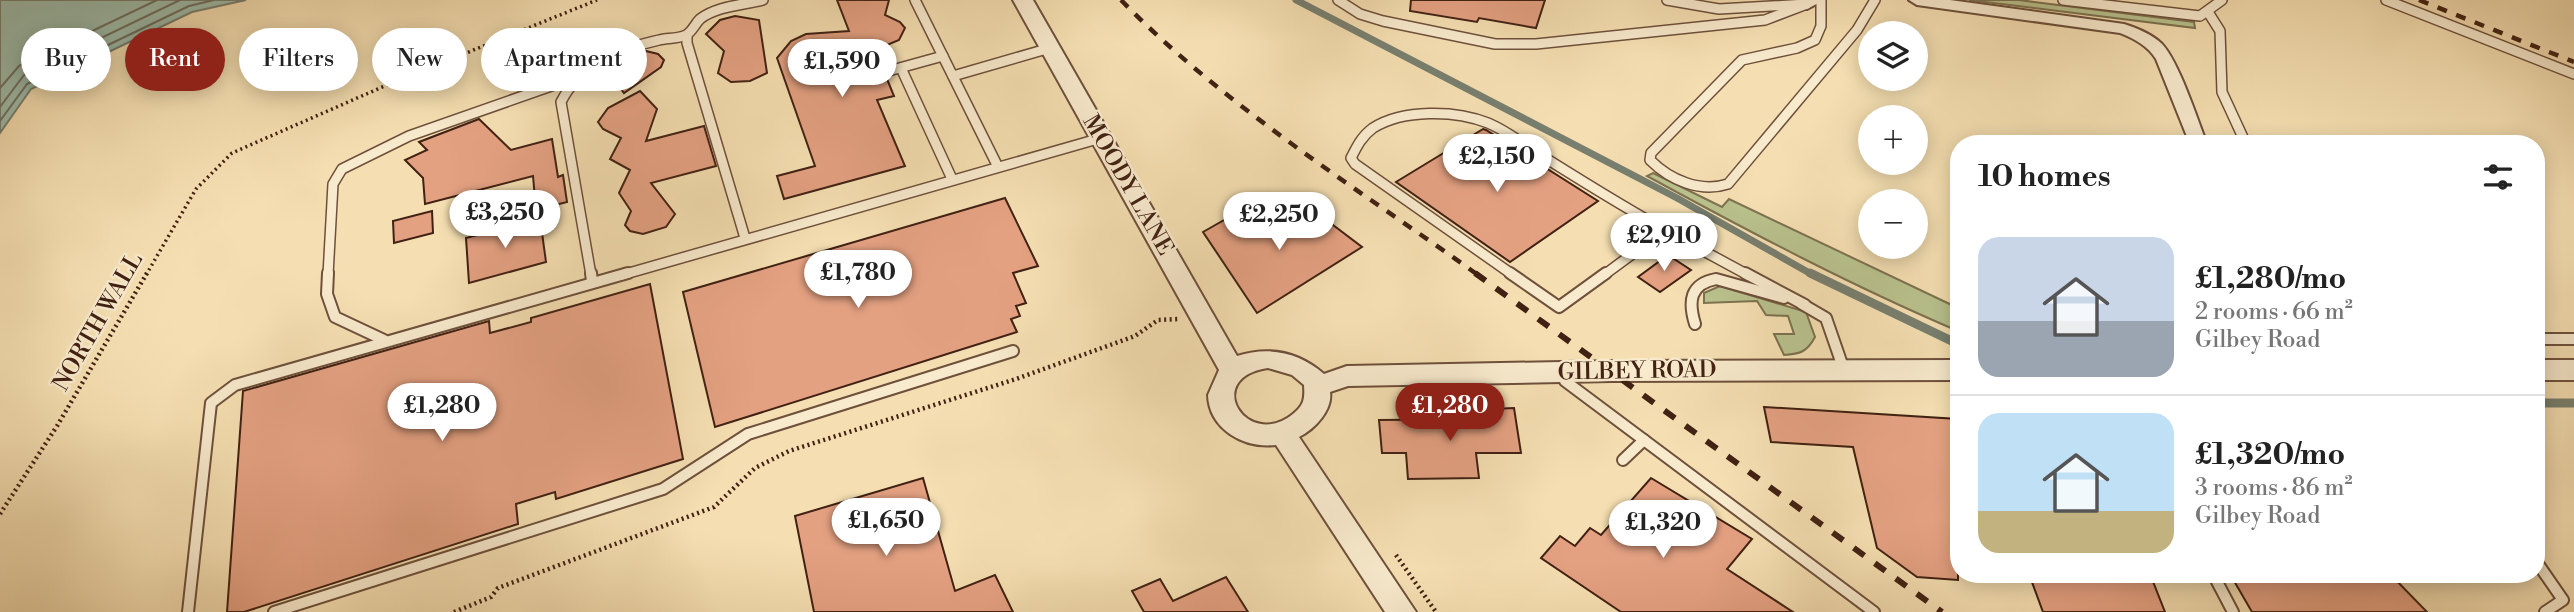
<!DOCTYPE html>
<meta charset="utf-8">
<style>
:root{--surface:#fff;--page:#f6f6f6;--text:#222;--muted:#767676;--line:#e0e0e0;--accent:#8f2418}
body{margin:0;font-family:"Libre Bodoni",serif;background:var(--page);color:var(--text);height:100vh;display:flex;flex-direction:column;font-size:26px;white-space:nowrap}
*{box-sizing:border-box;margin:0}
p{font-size:23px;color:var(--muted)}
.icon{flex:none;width:38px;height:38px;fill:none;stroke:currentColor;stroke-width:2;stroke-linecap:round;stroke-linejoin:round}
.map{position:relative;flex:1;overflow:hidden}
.side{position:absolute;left:1950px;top:135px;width:595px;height:448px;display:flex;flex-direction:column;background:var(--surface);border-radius:28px;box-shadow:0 4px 18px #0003}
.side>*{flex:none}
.banner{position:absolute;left:21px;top:28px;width:665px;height:63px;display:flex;gap:14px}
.buttons{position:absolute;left:1858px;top:21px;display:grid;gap:14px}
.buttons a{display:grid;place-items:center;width:70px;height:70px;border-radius:50%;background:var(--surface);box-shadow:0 4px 18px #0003;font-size:35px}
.price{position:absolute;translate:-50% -60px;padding:0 16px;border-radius:24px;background:#fff;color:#222;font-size:23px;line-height:46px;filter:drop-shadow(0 2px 4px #0008)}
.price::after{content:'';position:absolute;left:50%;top:42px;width:21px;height:16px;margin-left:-10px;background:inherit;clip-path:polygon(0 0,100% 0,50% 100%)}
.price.selected{background:var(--accent);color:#fff}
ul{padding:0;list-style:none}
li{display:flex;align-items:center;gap:21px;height:175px;padding:0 28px}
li+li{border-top:2px solid var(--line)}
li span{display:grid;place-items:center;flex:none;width:196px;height:140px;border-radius:21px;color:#555}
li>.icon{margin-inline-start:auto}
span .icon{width:84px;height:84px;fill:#fffc;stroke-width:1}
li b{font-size:30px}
h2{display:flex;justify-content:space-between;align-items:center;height:84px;padding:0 28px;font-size:30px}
.tag{padding:0 24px;border-radius:32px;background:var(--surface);box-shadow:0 4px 18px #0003;font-size:24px;line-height:63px}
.tag.selected{background:var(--accent);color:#fff}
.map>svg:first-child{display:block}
</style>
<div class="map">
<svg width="2574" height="612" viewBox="0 0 2574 612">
<rect width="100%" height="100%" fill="#f5dfb2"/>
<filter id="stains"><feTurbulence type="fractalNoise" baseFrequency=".00286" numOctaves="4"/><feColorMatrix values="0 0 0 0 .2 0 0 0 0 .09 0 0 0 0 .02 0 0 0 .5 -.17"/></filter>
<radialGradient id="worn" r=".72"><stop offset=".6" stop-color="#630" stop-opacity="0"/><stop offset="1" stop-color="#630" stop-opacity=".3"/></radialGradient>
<g fill="#b9c28e" stroke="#7d7250" stroke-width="2">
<polygon points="1969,0 2019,0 2194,22 2195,28"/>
<path d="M1653 173 1722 207 1729 199 1958 308V331C1852 286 1748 231 1647 176Z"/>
<path d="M1720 286 1806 312 1815 337C1807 352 1800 354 1784 355L1774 334H1794L1788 316 1766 315 1757 301 1704 303V293Z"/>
</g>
<polygon fill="#9cbdac" stroke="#787f6f" stroke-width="2" points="0,0 246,0 192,12 31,89 0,133"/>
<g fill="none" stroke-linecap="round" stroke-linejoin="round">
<g stroke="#6e6f60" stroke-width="2">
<polyline points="0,88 19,66 157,0"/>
<polyline points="0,107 24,75 180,0"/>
<polyline points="0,121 27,84 189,6 214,0"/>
</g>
<polyline stroke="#787f6f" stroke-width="7" points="1296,0 1677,198 1813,275"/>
<g stroke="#787f6f" stroke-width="9">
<polyline points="1810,273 1958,344"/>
<polyline points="2536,403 2574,403"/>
</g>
</g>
<g fill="#e4a182" stroke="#412113" stroke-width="2">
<polygon points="837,0 889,0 885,15 900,22 905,28 899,40 875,50 881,66 872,69 867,74 873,82 887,79 894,96 877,100 905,166 784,199 777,176 815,166 777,58 791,41 806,34 849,31"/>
<polygon points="1411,0 1545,0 1536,28 1479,18 1477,22 1410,11"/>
<polygon points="735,16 759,20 767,73 750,81 731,82 718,73 724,51 706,34 720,20"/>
<polygon points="646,51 658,54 664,60 661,67 624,93 608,71 613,63"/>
<polygon points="640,91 657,109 646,141 704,126 716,166 651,183 675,214 666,227 643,234 630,231 625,225 631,211 619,193 630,170 610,159 621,138 603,129 598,122 608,108"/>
<polygon points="479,119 511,150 552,139 558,177 563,175 567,202 536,210 533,176 425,204 423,178 405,160 427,150 419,142"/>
<polygon points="1483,129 1486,130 1598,201 1510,262 1396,182"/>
<polygon points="1005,198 1038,266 1013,273 1026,303 1016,306 1020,316 1011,319 1017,332 715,427 683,292"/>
<polygon points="1300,200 1362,247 1257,313 1203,232 1233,215 1251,229"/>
<polygon points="432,211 433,233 394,243 393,221"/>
<polygon points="540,218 546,262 469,283 466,238"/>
<polygon points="1668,255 1691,270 1660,292 1638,277"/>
<polygon points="650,284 683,459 556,499 555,492 516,504 518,524 244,612 227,612 243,391 489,321 490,333 531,322 531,318"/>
<polygon points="1764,407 1958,419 1958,580 1917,577 1877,548 1853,447 1771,442"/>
<polygon points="1514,408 1521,453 1476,453 1479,478 1408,479 1406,453 1382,453 1379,420 1493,419 1492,409"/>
<polygon points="923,478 955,591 995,575 1013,612 814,612 795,516"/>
<polygon points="1651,478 1752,539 1727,569 1793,612 1621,612 1541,558 1560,536 1575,546 1590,528 1601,535"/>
<polygon points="2029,574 2150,574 2165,612 2043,612"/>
<polygon points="2230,574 2390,574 2427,612 2252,612"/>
<polygon points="1226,577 1248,612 1144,612 1132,591 1160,579 1173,601"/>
</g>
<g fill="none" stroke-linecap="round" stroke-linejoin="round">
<g stroke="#6e503b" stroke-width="12">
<g id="service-far1">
<polyline points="915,0 998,167"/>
<polyline points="1338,0 1360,14 1383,21 1495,44 1536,44 1765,20 1807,4 1719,9 1667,0"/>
<path d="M1821 0V26L1815 40 1797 48 1742 60 1651 153 1650 160C1670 180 1700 193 1728 184L1857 30 1875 0"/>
<polyline points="2063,0 2200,16 2222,0"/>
<polyline points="2386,0 2574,74"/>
<polyline points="2208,12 2220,31 2222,92 2246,144"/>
<polyline points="687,35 687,43 745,238"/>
<polyline points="901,68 952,179"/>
<polyline points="874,75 943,56"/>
<polyline points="953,76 1050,48"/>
<polyline points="1676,236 1748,275"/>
<polyline points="328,275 333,184 342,169 409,136 577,77"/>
<path d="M591 275 561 102C580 64 619 49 659 40 667 38 678 39 686 35 692 32 695 24 700 19 717 6 743 5 763 0"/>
<polyline points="622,275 1101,138"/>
<path d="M1513 275 1355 164 1351 158C1357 146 1362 136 1373 128 1403 109 1455 110 1488 123 1508 131 1528 148 1547 159 1590 186 1632 212 1676 236"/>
<polyline points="1604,275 1654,238 1676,236"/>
</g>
</g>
<g stroke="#6e503b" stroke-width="14">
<g id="service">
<polyline points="328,273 327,294 335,317 384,340"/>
<polyline points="591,273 592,281"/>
<polyline points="1510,273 1559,307 1606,273"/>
<polyline points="1745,273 1805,305"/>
<polyline points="1802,304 1826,318 1844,370"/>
<path d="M1695 324C1688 301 1690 284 1716 279L1784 298"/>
<polyline points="2536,339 2574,339"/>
<polyline points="1563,372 1565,381 1874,612"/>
<polyline points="1623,460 1644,440"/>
<polyline points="2536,561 2563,600 2545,612"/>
<polyline points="2213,574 2233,612"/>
<polyline points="188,612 211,403 235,385 628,273"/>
<polyline points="274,612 663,489 748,434 1013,351"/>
</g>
</g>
<g stroke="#6e503b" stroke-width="4">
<g id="minor">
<polygon points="1824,0 1807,9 1799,4 1803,0"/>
<path d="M1909 0H1950L2124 24C2137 28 2153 35 2162 44 2179 62 2197 119 2207 144H2190L2156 59C2148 46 2135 39 2120 33L1917 5Z"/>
</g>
</g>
<g stroke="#6e503b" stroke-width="4">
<g id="tertiary">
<path d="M1013 0H1033L1237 356C1269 346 1299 352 1324 374L1347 366 1612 361 1958 360V380L1612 381 1348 386 1330 392C1333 410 1314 430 1299 437L1416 612H1385L1276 445C1244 449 1209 429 1208 395L1219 370ZM1268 368 1292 375 1304 385C1305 399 1304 405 1293 414 1247 451 1201 378 1268 368Z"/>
<rect x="2536" y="360" width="38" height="20"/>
</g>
</g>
<polyline stroke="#412113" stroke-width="3.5" stroke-dasharray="2 3.5" stroke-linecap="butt" points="146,275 196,189 232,153 380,88 597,0"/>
<g stroke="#412113" stroke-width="4.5" stroke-dasharray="2 3.5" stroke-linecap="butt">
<polyline points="0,514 57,426 147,273"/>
<polyline points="1396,555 1436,612"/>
<polyline points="454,612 491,597 498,588 714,507 755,468 789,451 1016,379 1135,336 1158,320 1179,319"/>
</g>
<use href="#service-far1" stroke="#f8eacd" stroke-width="9"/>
<use href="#service" stroke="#f8eacd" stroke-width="10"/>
<use href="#minor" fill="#f8eacd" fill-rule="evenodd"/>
<use href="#tertiary" fill="#f8eacd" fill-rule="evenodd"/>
<g stroke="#412113" stroke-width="4.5" stroke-dasharray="10 10" stroke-linecap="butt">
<path d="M1121 0C1223 105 1358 189 1478 275"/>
<polyline points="2419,0 2574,62"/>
</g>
<polyline stroke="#412113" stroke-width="6" stroke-dasharray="13 13" stroke-linecap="butt" points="1475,273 1942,612"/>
</g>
<g text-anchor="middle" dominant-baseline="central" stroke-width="5" stroke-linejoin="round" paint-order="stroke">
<g font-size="23" fill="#412113" stroke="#f8eacd">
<text transform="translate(1128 185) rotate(60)">MOODY LANE</text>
<text transform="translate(98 322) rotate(-60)">NORTH WALL</text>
<text transform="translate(1637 371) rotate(-1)">GILBEY ROAD</text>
</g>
</g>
<rect width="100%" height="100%" filter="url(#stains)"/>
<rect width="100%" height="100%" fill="url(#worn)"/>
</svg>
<div class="buttons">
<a><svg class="icon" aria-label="layers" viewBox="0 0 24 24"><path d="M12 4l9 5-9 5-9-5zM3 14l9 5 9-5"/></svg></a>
<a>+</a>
<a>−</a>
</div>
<b class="price" style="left:842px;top:99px">£1,590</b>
<b class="price" style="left:1497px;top:194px">£2,150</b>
<b class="price" style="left:505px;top:250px">£3,250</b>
<b class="price" style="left:1279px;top:252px">£2,250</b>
<b class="price" style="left:1664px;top:273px">£2,910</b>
<b class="price" style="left:858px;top:310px">£1,780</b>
<b class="price" style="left:442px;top:443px">£1,280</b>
<b class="price selected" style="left:1450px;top:443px">£1,280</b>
<b class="price" style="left:886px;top:558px">£1,650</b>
<b class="price" style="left:1663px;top:560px">£1,320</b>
<div class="banner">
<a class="tag">Buy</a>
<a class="tag selected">Rent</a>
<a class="tag">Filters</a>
<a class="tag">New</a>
<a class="tag">Apartment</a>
</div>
<section class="side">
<h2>10 homes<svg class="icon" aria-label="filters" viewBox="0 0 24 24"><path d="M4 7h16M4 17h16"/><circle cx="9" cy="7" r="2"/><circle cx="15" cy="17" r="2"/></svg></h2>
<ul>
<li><span style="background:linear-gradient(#c9d6e8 60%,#9aa5b1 0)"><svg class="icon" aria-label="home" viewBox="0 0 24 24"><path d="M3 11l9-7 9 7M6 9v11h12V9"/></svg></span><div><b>£1,280/mo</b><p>2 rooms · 66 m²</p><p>Gilbey Road</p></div></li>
<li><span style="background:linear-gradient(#bfe0f5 70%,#c2b280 0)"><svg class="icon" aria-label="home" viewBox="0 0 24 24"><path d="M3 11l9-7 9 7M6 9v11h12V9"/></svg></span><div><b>£1,320/mo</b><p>3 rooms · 86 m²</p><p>Gilbey Road</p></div></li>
</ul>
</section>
</div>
